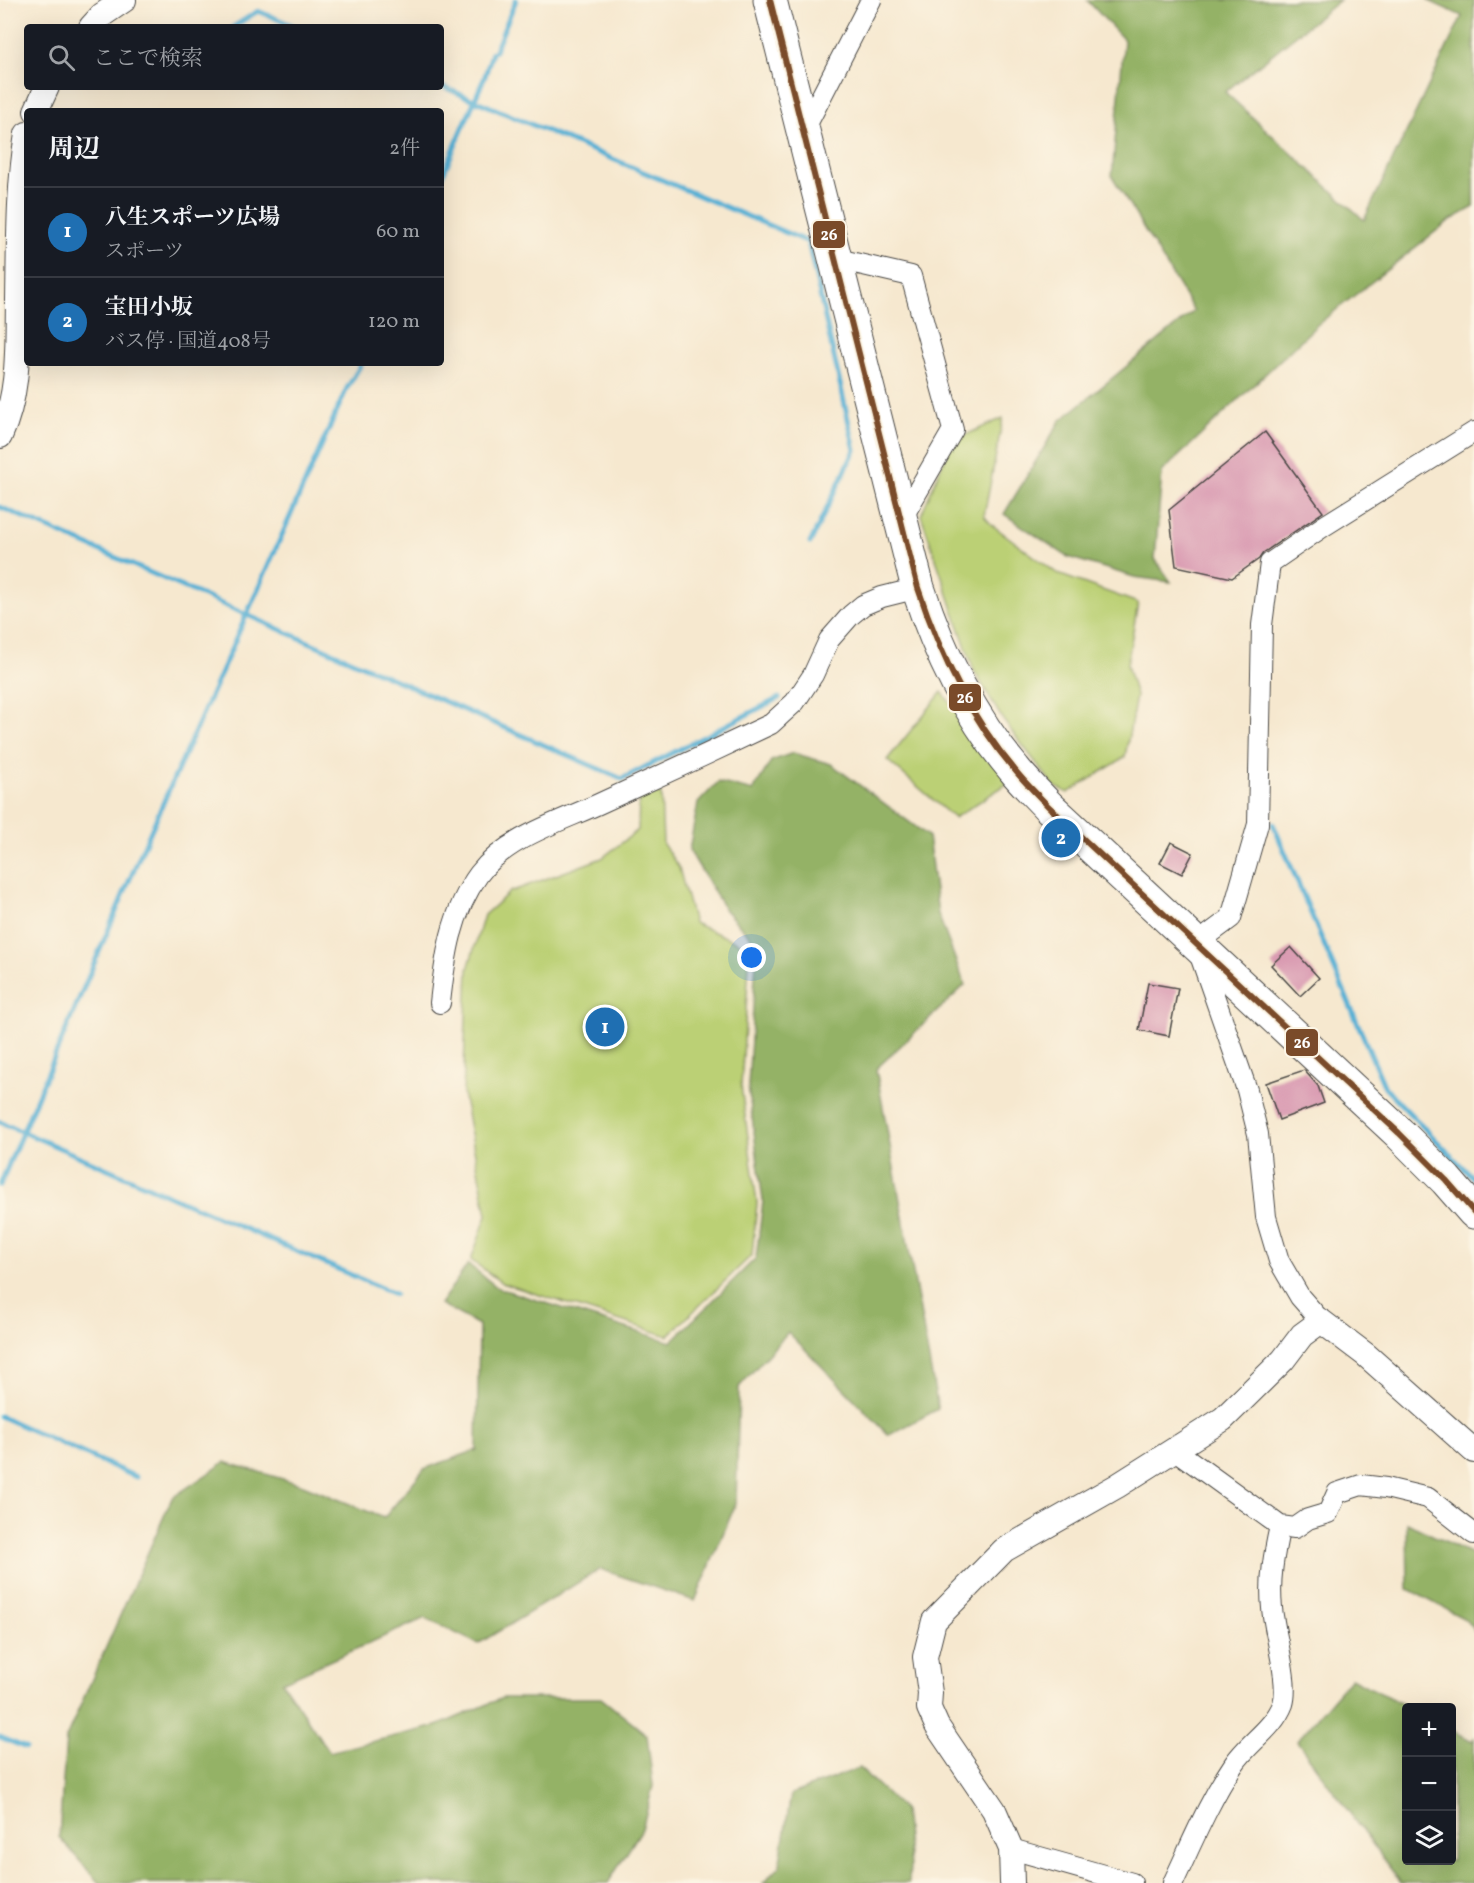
<!DOCTYPE html>
<html lang="ja">
<head>
<meta charset="utf-8">
<style>
	body { margin:0; font-family:Vollkorn,"Noto Serif JP",serif; background:#20242c; color:#f1f3f6 }
	.controls { position:absolute; right:18px; bottom:18px; display:grid; overflow:hidden; border-radius:6px; box-shadow:0 6px 24px #0002 }
	.controls button { width:54px; height:54px; display:grid; place-items:center; padding:0; border:0; border-bottom:2px solid #363941; background:#171b24; color:#f1f3f6; font:30px sans-serif }
	.you { position:absolute; left:752px; top:958px; width:21px; height:21px; margin:-15px; border:4px solid #fff; border-radius:50%; background:#1a73e8; box-shadow:0 0 0 9px #1a73e833 }
	.badge { display:grid; place-items:center; width:39px; height:39px; border-radius:50%; background:#1f6fb2; color:#fff; font-size:20px; font-weight:700 }
	.pin { position:absolute; translate:-50% -50%; border:3px solid #fff; box-shadow:0 2px 6px #0006 }
	.list { margin:0; padding:0; list-style:none }
	h2 { display:flex; justify-content:space-between; align-items:center; height:78px; margin:0; padding:0 24px; font-size:26px }
	h2 small { font-size:20px; font-weight:400; color:#9ea1a6 }
	.list li { display:grid; grid-template-columns:39px 1fr auto; gap:18px; align-items:center; box-sizing:border-box; height:90px; padding:0 24px; border-top:2px solid #363941 }
	.list b { display:block; font-size:22px; white-space:nowrap }
	.list p { margin:0; font-size:20px; white-space:nowrap; color:#9ea1a6 }
	.list em { font-size:20px; font-style:normal; color:#9ea1a6 }
	.icon { flex:none; width:33px; height:33px; fill:none; stroke:currentColor; stroke-width:2; stroke-linecap:round; stroke-linejoin:round }
	.map { position:relative; flex:none; width:1474px; height:1883px; overflow:hidden }
	.search { position:absolute; background:#171b24; box-shadow:0 6px 24px #0002; left:24px; top:24px; width:420px; height:66px; display:flex; align-items:center; gap:15px; box-sizing:border-box; padding:0 21px; border-radius:6px; color:#9ea1a6; font-size:22px }
	.panel { position:absolute; background:#171b24; box-shadow:0 6px 24px #0002; left:24px; top:108px; width:420px; height:258px; border-radius:6px }
	.map>svg:first-child { display:block }
	.green { fill:#bbd074; stroke:#737e50; stroke-width:1.5 }
	.forest { fill:#94b266; stroke:#606e48; stroke-width:1.5 }
	.lines { fill:none; stroke-linecap:round; stroke-linejoin:round }
	.stream { stroke:#56b0d4; stroke-width:5 }
	.building { fill:#d99ab1 }
	.minor-casing { stroke:#494744; stroke-width:22 }
	.tertiary-casing { stroke:#494744; stroke-width:26 }
	.trunk-casing { stroke:#494744; stroke-width:35 }
	.minor { stroke:#fff; stroke-width:20 }
	.tertiary { stroke:#fff; stroke-width:24 }
	.trunk { stroke:#fff; stroke-width:33 }
	.bus-1-casing { stroke:#fcf5e5; stroke-width:10 }
	.bus-1 { stroke:#7a4b2a; stroke-width:6 }
	.line-badge { stroke:#fcf5e5; stroke-width:2 }
	.badge-label { font-size:16px; text-anchor:middle; font-weight:bold; fill:#fff }
</style>
</head>
<body>
<div class="map">
<svg width="1474" height="1883" viewBox="0 0 1474 1883">
	<rect width="100%" height="100%" fill="#fcf5e5"/>
	<filter id="ink" filterUnits="userSpaceOnUse"><feTurbulence type="fractalNoise" baseFrequency=".0167" numOctaves="2"/><feDisplacementMap in="SourceGraphic" scale="12" xChannelSelector="R" yChannelSelector="G"/><feConvolveMatrix kernelMatrix="1 2 1 2 8 2 1 2 1" color-interpolation-filters="sRGB"/></filter>
	<filter id="wash" filterUnits="userSpaceOnUse"><feTurbulence type="fractalNoise" baseFrequency=".008" numOctaves="4" result="noise"/><feDisplacementMap in="SourceGraphic" scale="24" xChannelSelector="R" yChannelSelector="G"/><feGaussianBlur stdDeviation="1.35" result="paint"/><feColorMatrix in="noise" values="0 0 0 0 0 0 0 0 0 0 0 0 0 0 0 0 0 1.4 0 .05"/><feComposite in="paint" operator="in"/></filter>
	<g filter="url(#wash)">
		<rect width="100%" height="100%" fill="#f6e8cf"/>
		<path class="green" d="M 1003,418 L 984,516 L 992,525 L 1058,574 L 1138,603 L 1127,665 L 1136,696 L 1125,757 L 1068,793 L 1054,786 L 1003,720 L 974,671 L 921,515 L 952,441 Z
			M 942,692 L 1010,782 L 954,818 L 887,760 Z
			M 661,793 L 663,844 L 679,868 L 694,923 L 750,948 L 741,1086 L 757,1203 L 752,1255 L 668,1336 L 502,1283 L 471,1260 L 487,1215 L 463,1093 L 468,969 L 484,915 L 510,892 L 602,858 L 638,830 L 639,798 Z"/>
		<path class="forest" d="M 1087,0 L 1340,0 L 1225,92 L 1364,220 L 1462,16 L 1427,0 L 1474,0 L 1474,207 L 1449,221 L 1317,325 L 1162,472 L 1155,559 L 1171,582 L 1134,577 L 1068,557 L 1004,514 L 1060,421 L 1194,311 L 1112,176 L 1124,40 Z
			M 793,753 L 831,764 L 928,836 L 938,914 L 965,985 L 876,1069 L 938,1409 L 889,1435 L 788,1332 L 739,1387 L 736,1503 L 695,1601 L 600,1569 L 478,1644 L 425,1618 L 282,1682 L 329,1752 L 437,1726 L 502,1698 L 601,1698 L 647,1735 L 653,1786 L 642,1829 L 608,1883 L 99,1883 L 59,1837 L 66,1738 L 172,1498 L 225,1462 L 303,1485 L 384,1518 L 424,1469 L 477,1450 L 479,1325 L 440,1304 L 468,1264 L 498,1288 L 671,1342 L 756,1258 L 763,1201 L 748,1086 L 757,944 L 725,910 L 689,850 L 698,803 L 718,782 L 753,791 L 771,761 Z
			M 1407,1523 L 1474,1555 L 1474,1631 L 1465,1619 L 1408,1589 Z
			M 1351,1678 L 1408,1707 L 1406,1860 L 1452,1860 L 1452,1730 L 1472,1741 L 1474,1738 L 1474,1883 L 1401,1883 L 1297,1741 Z
			M 859,1768 L 904,1810 L 910,1866 L 909,1883 L 763,1883 L 779,1867 L 791,1794 Z"/>
		<g class="lines">
			<path class="stream" d="M 233,27 L 258,11 L 297,27
				M 441,86 L 808,242 L 855,450 L 810,543
				M 441,179 L 485,76 L 492,53 L 495,51 L 516,0
				M 0,507 L 622,779 L 779,698
				M 1273,824 L 1385,1088 L 1474,1179
				M 0,1122 L 395,1294
				M 0,1185 L 141,853 L 347,388 L 362,363
				M 0,1416 L 136,1477
				M 0,1737 L 26,1748"/>
		</g>
		<g id="blocks">
			<path class="building" d="M 1265,432 L 1323,512 L 1263,553 L 1259,559 L 1232,578 L 1176,566 L 1169,510 Z
				M 1171,842 L 1193,853 L 1182,874 L 1160,863 Z
				M 1291,947 L 1319,978 L 1300,996 L 1271,965 Z
				M 1148,983 L 1178,988 L 1169,1036 L 1139,1030 Z
				M 1304,1070 L 1318,1086 L 1324,1103 L 1279,1120 L 1266,1083 Z"/>
		</g>
	</g>
	<g filter="url(#ink)">
		<use href="#blocks" fill-opacity="0" stroke="#494744" stroke-width="1.5"/>
		<g class="lines">
			<defs>
				<path id="minor" d="M 803,132 L 871,0
					M 833,258 L 911,276 L 953,430 L 901,520
					M 440,1003 C 445,957 451,912 479,874 C 508,836 563,821 605,801 C 660,776 716,750 771,724 L 795,702 L 813,675 L 829,640 L 851,615 L 863,605 L 882,597 L 918,588
					M 1321,1321 L 1300,1297 L 1279,1261 L 1266,1217 L 1258,1134 L 1247,1090 L 1196,944 L 1231,918 L 1258,824 L 1262,625 L 1270,563 L 1324,526 L 1474,432
					M 1175,1450 L 1280,1526 L 1295,1528 L 1308,1519 L 1328,1513 L 1337,1493 L 1361,1485 L 1386,1488 L 1428,1498 L 1474,1534
					M 1011,1849 L 1132,1883
					M 1173,1883 C 1192,1843 1209,1801 1234,1764 C 1248,1743 1274,1728 1283,1704 C 1290,1683 1274,1632 1272,1608 C 1269,1580 1274,1553 1280,1526"/>
				<path id="tertiary" d="M 91,27 L 102,15 L 124,0
					M 36,111 L 47,87
					M 0,436 C 20,392 17,348 18,300 C 19,245 18,189 27,134
					M 1012,1883 L 1011,1849 L 994,1810 L 937,1726 L 929,1708 L 930,1693 L 925,1657 L 934,1621 L 1004,1550 L 1117,1486 L 1223,1419 L 1283,1360 L 1302,1335 L 1321,1321 L 1366,1355 L 1474,1451"/>
				<path id="trunk" d="M 770,0 L 918,588 C 939,652 970,717 1014,769 C 1024,782 1037,794 1048,806 L 1399,1133 L 1446,1180 L 1474,1212"/>
			</defs>
			<use href="#minor" class="minor-casing"/>
			<use href="#tertiary" class="tertiary-casing"/>
			<use href="#trunk" class="trunk-casing"/>
			<use href="#minor" class="minor"/>
			<use href="#tertiary" class="tertiary"/>
			<use href="#trunk" class="trunk"/>
			<defs>
				<path id="bus-1" d="M 770,0 L 918,588 C 939,652 970,717 1014,769 C 1024,782 1037,794 1048,806 L 1399,1133 L 1446,1180 L 1474,1212"/>
			</defs>
			<use href="#bus-1" class="bus-1-casing"/>
			<use href="#bus-1" class="bus-1"/>
		</g>
	</g>
	<g class="line-badge">
		<rect x="812" y="220" width="34" height="29" rx="6" fill="#7a4b2a"/>
		<rect x="948" y="683" width="34" height="29" rx="6" fill="#7a4b2a"/>
		<rect x="1285" y="1028" width="34" height="29" rx="6" fill="#7a4b2a"/>
	</g>
	<g class="badge-label">
		<text x="829" y="240">26</text>
		<text x="965" y="703">26</text>
		<text x="1302" y="1048">26</text>
	</g>
</svg>
<div class="controls">
<button>+</button>
<button>−</button>
<button><svg class="icon" aria-label="layers" viewBox="0 0 24 24"><path d="M12 4l9 5-9 5-9-5zM3 14l9 5 9-5"/></svg></button>
</div>
<div class="you"></div>
<div class="pin badge" style="left:605px;top:1027px">1</div>
<div class="pin badge" style="left:1061px;top:838px">2</div>
<div class="search"><svg class="icon" aria-label="search" viewBox="0 0 24 24"><circle cx="10" cy="10" r="6"/><path d="M15 15l6 6"/></svg>ここで検索</div>
<section class="panel">
<h2>周辺<small>2件</small></h2>
<ul class="list">
<li><span class="badge">1</span><div><b>八生スポーツ広場</b><p>スポーツ</p></div><em>60 m</em></li>
<li><span class="badge">2</span><div><b>宝田小坂</b><p>バス停 · 国道408号</p></div><em>120 m</em></li>
</ul>
</section>
</div>
</body>
</html>
